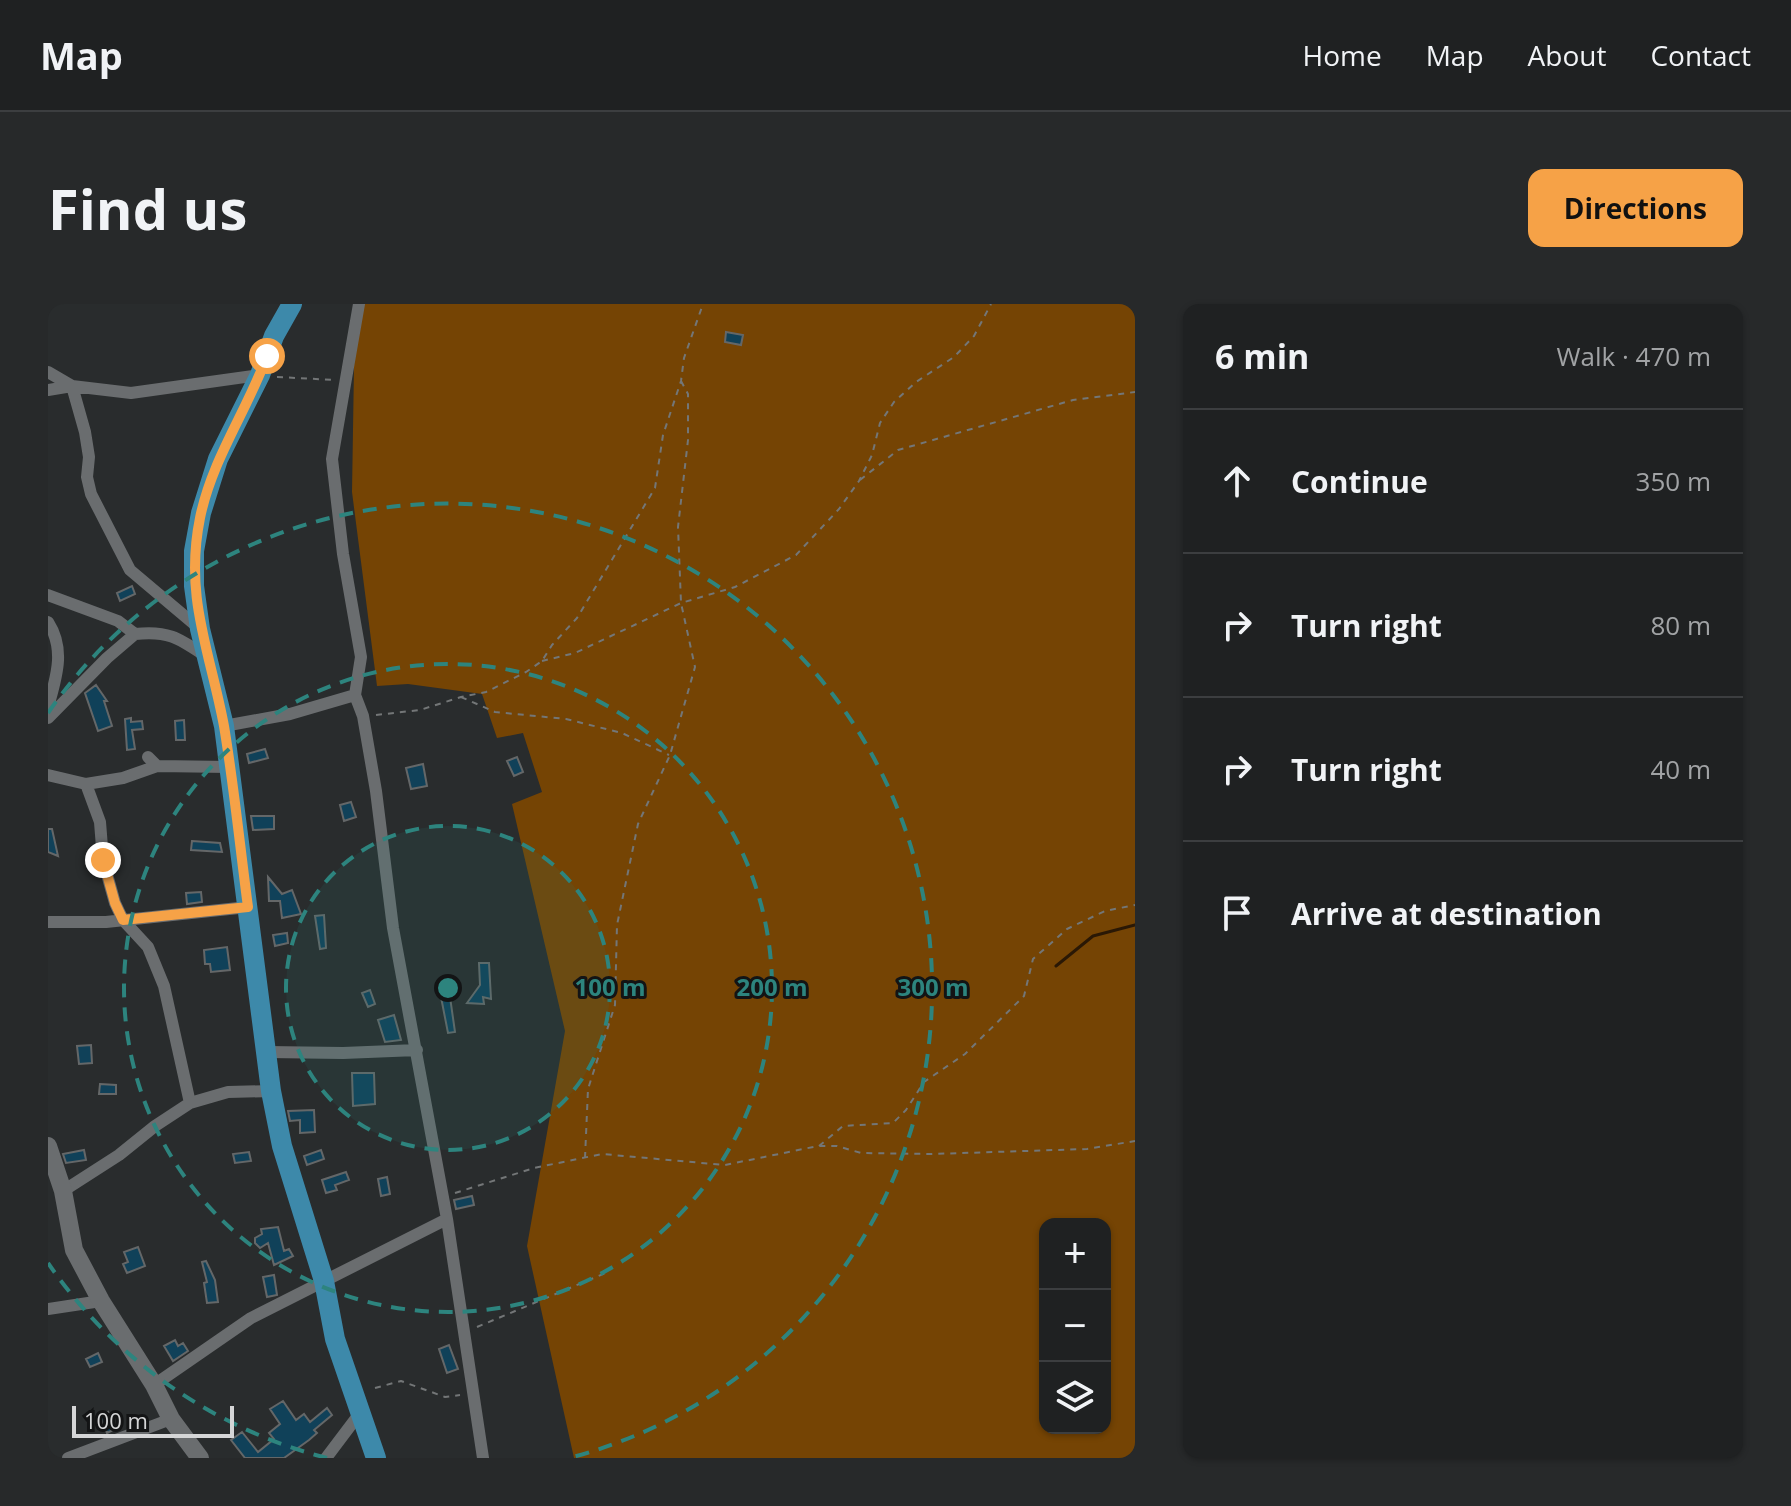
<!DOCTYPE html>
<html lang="en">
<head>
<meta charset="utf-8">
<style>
	body { margin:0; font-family:"Open Sans",sans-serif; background:#27292a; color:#f1f3f6 }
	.controls { position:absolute; right:24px; bottom:24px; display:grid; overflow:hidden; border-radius:16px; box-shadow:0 2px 6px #0004 }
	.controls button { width:72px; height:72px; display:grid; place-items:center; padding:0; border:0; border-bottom:2px solid #3c3e40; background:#1f2122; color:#f1f3f6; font:40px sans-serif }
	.scale { position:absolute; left:24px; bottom:20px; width:162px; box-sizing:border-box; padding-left:8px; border:4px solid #d5d6d7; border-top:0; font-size:22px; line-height:28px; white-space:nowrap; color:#d5d6d7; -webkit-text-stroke:6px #131415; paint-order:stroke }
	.stop { position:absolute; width:24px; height:24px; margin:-18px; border:6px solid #f6a247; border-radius:50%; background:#fff }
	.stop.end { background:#f6a247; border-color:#fff; box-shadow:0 2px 8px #0008 }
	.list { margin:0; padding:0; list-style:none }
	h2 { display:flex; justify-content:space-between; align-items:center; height:104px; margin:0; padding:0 32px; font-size:34px }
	h2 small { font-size:26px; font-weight:400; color:#a1a3a5 }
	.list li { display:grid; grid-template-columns:52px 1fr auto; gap:24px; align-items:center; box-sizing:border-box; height:144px; padding:0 32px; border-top:2px solid #3c3e40 }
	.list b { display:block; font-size:30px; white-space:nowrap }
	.list em { font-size:26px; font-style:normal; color:#a1a3a5 }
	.icon { flex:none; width:44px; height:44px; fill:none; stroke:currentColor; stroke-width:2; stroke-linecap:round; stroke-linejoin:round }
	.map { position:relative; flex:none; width:1087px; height:1154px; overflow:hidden; border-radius:16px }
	header { display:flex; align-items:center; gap:48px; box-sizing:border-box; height:112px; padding:0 40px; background:#1f2122; border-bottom:2px solid #3c3e40 }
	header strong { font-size:38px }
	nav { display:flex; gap:44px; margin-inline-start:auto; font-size:28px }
	.intro { display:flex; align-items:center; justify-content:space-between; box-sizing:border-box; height:192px; padding:0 48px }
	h1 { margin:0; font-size:56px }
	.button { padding:20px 36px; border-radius:16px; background:#f6a247; color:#111; font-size:28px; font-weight:700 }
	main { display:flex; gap:48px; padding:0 48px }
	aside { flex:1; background:#1f2122; border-radius:16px; box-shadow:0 2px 6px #0004 }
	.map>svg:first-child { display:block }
	.green { fill:#754404; fill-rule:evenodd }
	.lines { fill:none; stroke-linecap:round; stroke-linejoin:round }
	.stream { stroke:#2a1805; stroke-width:3 }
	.building { fill:#104159; stroke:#646768; stroke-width:2 }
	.path { stroke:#737677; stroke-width:2; stroke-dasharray:6 6; stroke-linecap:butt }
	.street { stroke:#6a6d6f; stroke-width:12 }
	.secondary { stroke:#6a6d6f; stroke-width:18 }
	.primary { stroke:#3d89aa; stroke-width:20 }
	.route { stroke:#f6a247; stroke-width:10 }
	.ring { fill:none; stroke:#2d847e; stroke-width:4; stroke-dasharray:14 10 }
	.centre { fill:#2d847e; stroke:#131415; stroke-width:4 }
	.ring-label { font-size:24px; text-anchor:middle; font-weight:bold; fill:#2d847e; stroke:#131415; stroke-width:6; stroke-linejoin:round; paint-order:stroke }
</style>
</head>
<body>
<header>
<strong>Map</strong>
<nav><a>Home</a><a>Map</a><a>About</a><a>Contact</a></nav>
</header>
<div class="intro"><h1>Find us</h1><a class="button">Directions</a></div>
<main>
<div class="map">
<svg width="1087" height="1154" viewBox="0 0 1087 1154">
	<rect width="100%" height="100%" fill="#292c2d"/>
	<path class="green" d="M 307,0 L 1087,0 L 1087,1154 L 526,1154 L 479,942 L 517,727 L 464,500 L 494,488 L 475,429 L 449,434 L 434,390 L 360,380 L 329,382 L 304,188 ZM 997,920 L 1057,920 L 1057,1124 L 997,1124 Z"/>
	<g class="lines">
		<path class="stream" d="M 1008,662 L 1045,632 L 1087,621"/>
	</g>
	<path class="building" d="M 678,28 L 695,31 L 693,41 L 677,38 Z
		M 84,282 L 87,290 L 72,297 L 69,289 Z
		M 48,381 L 59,397 L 56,397 L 64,422 L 50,427 L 37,389 Z
		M 83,414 L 83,418 L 94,417 L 95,425 L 84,426 L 87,445 L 79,446 L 77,415 Z
		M 136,416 L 137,436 L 128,436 L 127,417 Z
		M 217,445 L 220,454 L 201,459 L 199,450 Z
		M 469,453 L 475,468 L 466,472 L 459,457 Z
		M 375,460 L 379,482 L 363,485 L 358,464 Z
		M 303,498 L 308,513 L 296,517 L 292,501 Z
		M 203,512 L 226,512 L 226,525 L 205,526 Z
		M 0,525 L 4,525 L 10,552 L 0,548 Z
		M 144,537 L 172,539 L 174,548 L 143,546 Z
		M 220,573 L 234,590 L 244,586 L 253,610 L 234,614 L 232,597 L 221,597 Z
		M 153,588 L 154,598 L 139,600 L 138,589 Z
		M 276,611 L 278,644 L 272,645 L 267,612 Z
		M 239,629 L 240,639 L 227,642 L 225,631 Z
		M 179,643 L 182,666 L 163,668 L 162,660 L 157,660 L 156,646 Z
		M 431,659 L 441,659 L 443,695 L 435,693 L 436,700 L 419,699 L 432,681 Z
		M 322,686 L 327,700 L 320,703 L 314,689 Z
		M 393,693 L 402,693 L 407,728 L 400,729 Z
		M 346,711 L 353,736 L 337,738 L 330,716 Z
		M 43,741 L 44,759 L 31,760 L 29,742 Z
		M 304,769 L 326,769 L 327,800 L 305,802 Z
		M 52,780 L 68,781 L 68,790 L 51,790 Z
		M 266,806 L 267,828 L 252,829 L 252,816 L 242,817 L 240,807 Z
		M 36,846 L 38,856 L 18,859 L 15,850 Z
		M 273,846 L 276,855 L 259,861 L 256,852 Z
		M 201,848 L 203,857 L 187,859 L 185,850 Z
		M 298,868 L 301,876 L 287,881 L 289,886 L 278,889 L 274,876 Z
		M 339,873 L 342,890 L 333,892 L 330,875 Z
		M 424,892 L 426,901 L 408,905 L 406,896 Z
		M 230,923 L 236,947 L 241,945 L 245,952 L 226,961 L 220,939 L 212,944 L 207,939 L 207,934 L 214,930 L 213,925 Z
		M 90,943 L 97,962 L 79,969 L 75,960 L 80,958 L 76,948 Z
		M 158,957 L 167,976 L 170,998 L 159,999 L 156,979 L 159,978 L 154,958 Z
		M 226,971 L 229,991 L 219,993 L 215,973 Z
		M 127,1036 L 130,1042 L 135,1039 L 140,1047 L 125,1057 L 116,1042 Z
		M 401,1041 L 410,1065 L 399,1069 L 391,1045 Z
		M 50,1049 L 54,1058 L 42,1063 L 38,1055 Z
		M 235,1097 L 248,1116 L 256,1110 L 262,1118 L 279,1104 L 284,1111 L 266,1126 L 269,1129 L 261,1136 L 236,1154 L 197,1154 L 183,1136 L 194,1128 L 210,1148 L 226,1135 L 221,1129 L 232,1120 L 222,1105 Z
		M 60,1108 L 67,1125 L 59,1129 L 52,1112 Z"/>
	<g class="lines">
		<path class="path" d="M 229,73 L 287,76
			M 812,176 L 850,146 L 1025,96 L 1087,88
			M 494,357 L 527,349 L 633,299 L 687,283 L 748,251 L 791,205 L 811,177 L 824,151 L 832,119 L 846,98 L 868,78 L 906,53 L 926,32 L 943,0
			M 413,393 L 447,408 L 518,415 L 574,429 L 621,451
			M 328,411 L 372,406 L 413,393 L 438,388 L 478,368 L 494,357 L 504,341 L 529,314 L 607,184 L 615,131 L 633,77 L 636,54 L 655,0
			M 771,842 L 795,822 L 845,819 L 858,806 L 876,778 L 917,750 L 976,692 L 985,655 L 1019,625 L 1057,607 L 1087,601
			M 537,854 L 540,785 L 567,701 L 569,621 L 590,520 L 622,451 L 647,363 L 633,299 L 630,223 L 640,136 L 640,90 L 633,77
			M 407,889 L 486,864 L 554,850 L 677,861 L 770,842 L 789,842 L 813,849 L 884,850 L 1039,845 L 1087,837
			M 429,1023 L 560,968
			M 327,1084 L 353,1077 L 397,1093 L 412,1091"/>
		<path class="street" d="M 311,0 L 284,155 L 295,250 L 313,353 L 307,391 L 315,412 L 328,487 L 345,624 L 399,915 L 435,1154
			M 0,68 L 24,82 L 37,128 L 41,153 L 39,173 L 43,190 L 82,266 L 152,325
			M 0,86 L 24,82 L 83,89 L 212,71
			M 0,291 L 70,317 L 87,330 C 121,326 132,335 159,353
			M 0,318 C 18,346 8,374 0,403
			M 0,414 L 59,354 L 87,330
			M 176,422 L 242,410 L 307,391
			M 100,453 L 109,462 L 181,463
			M 0,471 L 38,480 L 52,518 L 55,556 L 67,599 L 75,616 L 100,643 L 116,682 L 142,799
			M 38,480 L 75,474 L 109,462
			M 0,618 L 58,618 L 200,603
			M 219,748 L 295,749 L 369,746
			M 15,887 L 71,851 L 107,822 L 142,799 L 180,788 L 223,787
			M 0,1005 L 53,997
			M 106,1081 L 203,1014 L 399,915
			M 20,1154 L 123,1115
			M 278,1154 L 312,1109"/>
		<path class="secondary" d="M 0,842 L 15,887 L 26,946 L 53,997 L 106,1081 L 123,1115 L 152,1154"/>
		<path class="primary" d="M 244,0 L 226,32 L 212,71 L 170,155 L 153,209 L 146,247 L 146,282 L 152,325 L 176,422 L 223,787 L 234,842 L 276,977 L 287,1035 L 328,1154"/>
	</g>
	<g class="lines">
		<path class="route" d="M 55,556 L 67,599 L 75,616 L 200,603 C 192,543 186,482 176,422 C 162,347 136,293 152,214 C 164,155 199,107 219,52"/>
	</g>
	<circle cx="400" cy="684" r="162" fill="#2d847e" fill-opacity=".12"/>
	<g class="ring">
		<circle cx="400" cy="684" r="162"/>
		<circle cx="400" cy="684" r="324"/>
		<path d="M279 1154A485 485 0 0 1 0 959M0 409A485 485 0 1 1 521 1154"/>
	</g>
	<circle cx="400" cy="684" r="12" class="centre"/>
	<g class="ring-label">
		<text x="562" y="692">100 m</text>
		<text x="724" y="692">200 m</text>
		<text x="885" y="692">300 m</text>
	</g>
</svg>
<div class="controls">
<button>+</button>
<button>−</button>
<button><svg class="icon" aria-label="layers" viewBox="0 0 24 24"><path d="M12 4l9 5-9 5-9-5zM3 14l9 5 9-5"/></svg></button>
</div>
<div class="scale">100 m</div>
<div class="stop" style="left:219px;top:52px"></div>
<div class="stop end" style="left:55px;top:556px"></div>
</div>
<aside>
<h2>6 min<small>Walk · 470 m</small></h2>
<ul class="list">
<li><svg class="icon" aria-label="ahead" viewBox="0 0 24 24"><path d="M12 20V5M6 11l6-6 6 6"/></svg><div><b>Continue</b></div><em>350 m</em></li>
<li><svg class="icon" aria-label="right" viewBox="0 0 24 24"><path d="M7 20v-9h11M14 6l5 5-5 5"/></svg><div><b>Turn right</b></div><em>80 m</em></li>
<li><svg class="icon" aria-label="right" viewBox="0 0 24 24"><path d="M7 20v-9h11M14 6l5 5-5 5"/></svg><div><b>Turn right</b></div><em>40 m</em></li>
<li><svg class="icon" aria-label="arrive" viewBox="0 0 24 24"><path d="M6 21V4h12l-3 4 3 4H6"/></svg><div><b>Arrive at destination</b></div></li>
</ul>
</aside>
</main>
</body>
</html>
